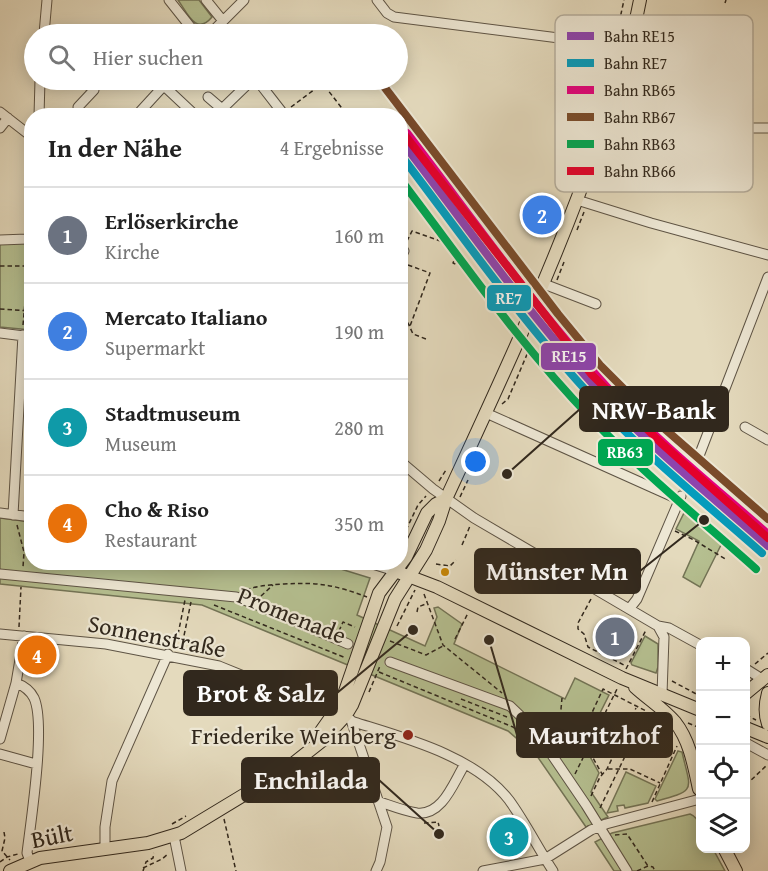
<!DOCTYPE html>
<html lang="de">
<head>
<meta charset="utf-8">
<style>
	body { margin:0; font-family:"Gentium Book Plus",serif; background:#f2f2f2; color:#222 }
	.controls { position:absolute; right:18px; bottom:18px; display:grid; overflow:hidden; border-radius:12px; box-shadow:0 3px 15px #0003 }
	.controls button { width:54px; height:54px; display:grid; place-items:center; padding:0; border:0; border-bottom:2px solid #e0e0e0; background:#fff; color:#222; font:30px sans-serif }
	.you { position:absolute; left:476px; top:462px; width:21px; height:21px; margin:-15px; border:4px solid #fff; border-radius:50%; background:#1a73e8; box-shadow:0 0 0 9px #1a73e833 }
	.badge { display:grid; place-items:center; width:39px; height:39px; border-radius:50%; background:#d93025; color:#fff; font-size:20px; font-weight:700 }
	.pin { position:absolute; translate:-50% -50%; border:3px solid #fff; box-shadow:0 2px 6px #0006 }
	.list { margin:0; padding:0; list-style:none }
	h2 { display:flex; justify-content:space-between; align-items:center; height:78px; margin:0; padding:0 24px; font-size:26px }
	h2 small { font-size:20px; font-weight:400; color:#767676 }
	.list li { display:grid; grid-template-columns:39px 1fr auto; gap:18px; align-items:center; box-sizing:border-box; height:96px; padding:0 24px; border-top:2px solid #e0e0e0 }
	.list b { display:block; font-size:22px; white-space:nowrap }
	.list p { margin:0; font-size:20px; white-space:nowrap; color:#767676 }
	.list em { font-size:20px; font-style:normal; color:#767676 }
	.icon { flex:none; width:33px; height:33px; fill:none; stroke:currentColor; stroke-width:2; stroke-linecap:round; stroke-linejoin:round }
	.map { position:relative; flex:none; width:768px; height:871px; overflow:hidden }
	.search { position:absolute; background:#fff; box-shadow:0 3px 15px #0003; left:24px; top:24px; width:384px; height:66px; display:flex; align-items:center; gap:15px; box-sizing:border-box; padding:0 21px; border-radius:33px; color:#767676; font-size:22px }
	.panel { position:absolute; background:#fff; box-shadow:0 3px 15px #0003; left:24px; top:108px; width:384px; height:462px; border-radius:24px }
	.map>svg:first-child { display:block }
	.green { fill:#b5bf90; stroke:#737456; stroke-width:1.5 }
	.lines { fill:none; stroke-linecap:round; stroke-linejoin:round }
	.minor-tunnel { stroke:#c0b69d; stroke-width:9; stroke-dasharray:9 4.5; stroke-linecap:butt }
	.minor-casing { stroke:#5e5445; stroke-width:11 }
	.major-casing { stroke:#31281d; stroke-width:14 }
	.path { stroke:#31281d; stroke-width:1.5; stroke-dasharray:4.5 3; stroke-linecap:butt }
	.minor { stroke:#ede7d4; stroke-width:9 }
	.major { stroke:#e4dabd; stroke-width:12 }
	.rail-1-casing { stroke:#ede7d4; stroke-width:12 }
	.rail-2-casing { stroke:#ede7d4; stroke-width:12 }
	.rail-3-casing { stroke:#ede7d4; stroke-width:12 }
	.rail-4-casing { stroke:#ede7d4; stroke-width:12 }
	.rail-5-casing { stroke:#ede7d4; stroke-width:12 }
	.rail-6-casing { stroke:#ede7d4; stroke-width:12 }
	.rail-1 { stroke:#8e44ad; stroke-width:8 }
	.rail-2 { stroke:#059cbc; stroke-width:8 }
	.rail-3 { stroke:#e5007d; stroke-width:8 }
	.rail-4 { stroke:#7a4b2a; stroke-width:8 }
	.rail-5 { stroke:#00a651; stroke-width:8 }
	.rail-6 { stroke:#e4002b; stroke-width:8 }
	.bus-dot { fill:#c68607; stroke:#ede7d4; stroke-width:2 }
	.poi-dot { fill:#8f2418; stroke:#ede7d4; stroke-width:2 }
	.labels { text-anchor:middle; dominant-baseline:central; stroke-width:4.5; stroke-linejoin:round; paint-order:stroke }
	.street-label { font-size:24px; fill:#31281d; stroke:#ede7d4 }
	.poi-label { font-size:24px; fill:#31281d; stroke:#ede7d4; text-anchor:end }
	.key { fill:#ede7d4; stroke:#b5ae9d; stroke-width:1.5 }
	.key-label { font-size:16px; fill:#31281d }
	.leader { fill:none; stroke:#31281d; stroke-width:2 }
	.callout-dot { fill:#31281d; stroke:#ede7d4; stroke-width:2 }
	.callout { fill:#31281d; stroke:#31281d; stroke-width:2 }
	.callout-label { font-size:26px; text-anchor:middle; font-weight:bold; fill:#fff }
	.line-badge { stroke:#ede7d4; stroke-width:2 }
	.badge-label { font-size:16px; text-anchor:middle; font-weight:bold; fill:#fff }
</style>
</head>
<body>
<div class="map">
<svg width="768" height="871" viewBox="0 0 768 871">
	<rect width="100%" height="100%" fill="#e4dabd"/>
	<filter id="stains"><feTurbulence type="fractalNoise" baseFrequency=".00333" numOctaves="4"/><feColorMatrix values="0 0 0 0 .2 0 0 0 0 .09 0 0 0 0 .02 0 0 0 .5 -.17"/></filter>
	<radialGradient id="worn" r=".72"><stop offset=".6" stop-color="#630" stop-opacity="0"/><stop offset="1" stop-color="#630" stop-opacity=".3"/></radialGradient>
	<path class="green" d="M 178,0 L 199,0 L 212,17 C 196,36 188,14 178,0 Z
		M 0,242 L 31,242 L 31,330 L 0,327 Z
		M 684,513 L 722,543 L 700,587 L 683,577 L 699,541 L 676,529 Z
		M 0,518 L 31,522 L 32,562 L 318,562 L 370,578 L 357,615 L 425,646 L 437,617 L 434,608 L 438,607 L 462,624 L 454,644 L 565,699 L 575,678 L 609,695 L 588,737 L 587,751 L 599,773 L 591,792 L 608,817 L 586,827 L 537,756 L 508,731 L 202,605 L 0,584 Z
		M 645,636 L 658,644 L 658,667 L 656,673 L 632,665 L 631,663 Z
		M 678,751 L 682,752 C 691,791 697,790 657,801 L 655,799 Z
		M 626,772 L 656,786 L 648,803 L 625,808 L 624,805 L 617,806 L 618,811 L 607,813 Z
		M 690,814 C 704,820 700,836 700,848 L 713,849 L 725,871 L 614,871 L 595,842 L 612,833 Z"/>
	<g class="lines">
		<path class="minor-tunnel" d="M 681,496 L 699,456
			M 348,644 L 390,662"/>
		<defs>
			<path id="minor" d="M 169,0 L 196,34
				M 206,0 L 223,21
				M 377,0 L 387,13 L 394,17 L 629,47
				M 44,34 L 47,0
				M 210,34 L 244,0
				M 257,80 L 285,116
				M 163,85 L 196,116
				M 615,91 L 729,125 L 747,128 L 768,128
				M 208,97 L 222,109 L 252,80
				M 78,107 L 94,90 L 81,80
				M 0,112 L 32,137
				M 39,116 L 40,80
				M 136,116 L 169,80
				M 0,128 L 8,118
				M 577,200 L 651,223 L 768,255
				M 0,240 L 27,239 L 32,234
				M 400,259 L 404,251
				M 544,284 L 596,304
				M 0,333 L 32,337
				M 486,413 L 680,500
				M 745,427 L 768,440
				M 699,456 L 768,277
				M 400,461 L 433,489 L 474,518 L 658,626 L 664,637 L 662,694
				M 0,513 L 32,517
				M 13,515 L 23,335
				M 366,562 L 395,571
				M 0,574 L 236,597 L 255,604 L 348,644
				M 630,608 L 637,599 L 681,496
				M 658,626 L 669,628 L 700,645
				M 0,634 L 106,644 L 219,666 L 335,713
				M 24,636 L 16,683 C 24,686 30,690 34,698 C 46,724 31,820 27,853 L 30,861
				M 390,662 L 510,706 L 535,730 L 586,805 L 627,871
				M 746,669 L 762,679
				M 351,720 L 387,827 L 380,862 L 376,871
				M 354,722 C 405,738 475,756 509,800 C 525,822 538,848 553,871
				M 0,739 L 16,683
				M 746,743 L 768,755
				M 0,754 L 36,764
				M 380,802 C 392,806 404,811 417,813 C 443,816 454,781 465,764
				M 174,836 L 181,871
				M 105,849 L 105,827 L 112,781 L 168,654
				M 483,871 L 545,859 L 591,830 L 606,824 L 700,799"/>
			<path id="major" d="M 395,571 L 437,587 L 622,678 L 700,710
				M 635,687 C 648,699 663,708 675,722 C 690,741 694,766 699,789
				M 746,693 L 768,675
				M 768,693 C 765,704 764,713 768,724
				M 746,728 L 768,737
				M 319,734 L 341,703 L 379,593 L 406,557 L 427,513 L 436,504 L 446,499
				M 724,848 L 736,871
				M 10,871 L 40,858 L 148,843 L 181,833 L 285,770 L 323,740 L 346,715 L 352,705 L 395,599 L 426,550 L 439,521 L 446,499 C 501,380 556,263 599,139 C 614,93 631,48 640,0"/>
		</defs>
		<use href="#minor" class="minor-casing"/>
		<use href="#major" class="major-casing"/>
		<path class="path" d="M 725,3 L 726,0
			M 616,37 L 624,0
			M 320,80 L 348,116
			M 291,107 L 323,83
			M 593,120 L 594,109 L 611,53
			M 614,127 L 644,137 L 652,110
			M 400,182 L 413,198
			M 744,191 L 752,187
			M 577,230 L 584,212
			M 407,241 L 412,231 L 443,242 L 455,258 L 453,263 L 467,269 L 471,281
			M 408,265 L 430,273 L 410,326
			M 0,266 L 32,266
			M 557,280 L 564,262
			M 0,309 L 32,311
			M 400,320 L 408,323 L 413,334 L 426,339
			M 23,325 L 30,246
			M 502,404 L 508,399 L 528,352 L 528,347
			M 439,481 L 446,470
			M 460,497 L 468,480
			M 17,525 L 24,552 L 23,567
			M 406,530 L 418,505 L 426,496
			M 675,531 L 694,540 L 727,560
			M 462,545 L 470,526
			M 436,564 L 450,566 L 456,560
			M 246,590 C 259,585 271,585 284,584 C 319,582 335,585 367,597
			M 424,594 L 443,645 L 502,693
			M 261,596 L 273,585
			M 591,599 L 578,623 L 578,629 L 584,634 L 588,647 L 626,666
			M 214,605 L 346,658
			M 417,612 L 418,607 L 428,603
			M 397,626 L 415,590
			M 19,627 L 21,587
			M 339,631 L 343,622 L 355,627
			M 455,639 L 468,613
			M 390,641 L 426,655 L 443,646
			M 175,649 L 185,600
			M 181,650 L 191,602
			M 755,664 L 768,653
			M 626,669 L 646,630
			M 379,672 L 513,727 L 530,740
			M 672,681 L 700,696
			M 369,692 L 380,666
			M 461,699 L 507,717
			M 746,715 L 756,720
			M 688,723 L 700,728
			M 640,725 L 665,736 L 668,731
			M 584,729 L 588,734 L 589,745 L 613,755
			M 583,732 L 603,689 L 646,711
			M 549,737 L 561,709 L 562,698
			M 661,740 L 664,736
			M 617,750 L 626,754
			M 562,754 L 588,749 L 602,774
			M 608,769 L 630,769 L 660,783
			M 575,774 L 618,687
			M 746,785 L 767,765
			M 591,796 L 600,777 L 607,769 L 636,708
			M 652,802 L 677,746
			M 600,808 L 646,713
			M 224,819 L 236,871
			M 424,823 L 438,822 L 439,826
			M 172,824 L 186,816
			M 4,832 L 5,838 L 2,851 L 10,860
			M 615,835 L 627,834 L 648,866
			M 0,862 L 7,857 L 18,854
			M 143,868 L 162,859 L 168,854
			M 143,871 L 146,862 L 153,858 L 154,853
			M 637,871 L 648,866 L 653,867 L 655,871"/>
		<use href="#minor" class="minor"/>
		<use href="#major" class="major"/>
		<defs>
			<path id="rail-1" d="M 400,139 C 469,229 534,323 613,406 C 661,456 716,500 768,546"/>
			<path id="rail-2" d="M 400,154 C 467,242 530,333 607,413 C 655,463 710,507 762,553"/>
			<path id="rail-3" d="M 407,133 C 476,223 541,317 619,400 C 666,448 718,490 768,534"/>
			<path id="rail-4" d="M 379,80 L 558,314 L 600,365 L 658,423 L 768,519"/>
			<path id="rail-5" d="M 400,179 C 462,260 520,345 591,418 C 642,472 700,519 756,569"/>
			<path id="rail-6" d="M 400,129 L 592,375 L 661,443 L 768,538"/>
		</defs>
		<use href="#rail-1" class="rail-1-casing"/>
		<use href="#rail-2" class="rail-2-casing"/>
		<use href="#rail-3" class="rail-3-casing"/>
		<use href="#rail-4" class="rail-4-casing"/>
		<use href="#rail-5" class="rail-5-casing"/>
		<use href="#rail-6" class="rail-6-casing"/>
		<use href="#rail-1" class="rail-1"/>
		<use href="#rail-2" class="rail-2"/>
		<use href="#rail-3" class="rail-3"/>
		<use href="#rail-4" class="rail-4"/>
		<use href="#rail-5" class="rail-5"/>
		<use href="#rail-6" class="rail-6"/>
	</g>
	<circle class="bus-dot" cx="445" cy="572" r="5"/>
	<circle class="poi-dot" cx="408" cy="735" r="6"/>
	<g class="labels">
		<g class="street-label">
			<text transform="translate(292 615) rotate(22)">Promenade</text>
			<text transform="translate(157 636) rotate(11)">Sonnenstraße</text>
			<text transform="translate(52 836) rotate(-11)">Bült</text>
		</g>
		<g class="poi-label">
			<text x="396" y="735">Friederike Weinberg</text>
		</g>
	</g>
	<rect x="555" y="15" width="198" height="177" rx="9" class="key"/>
	<rect x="567" y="32" width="27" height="8" fill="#8e44ad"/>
	<rect x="567" y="59" width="27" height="8" fill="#059cbc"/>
	<rect x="567" y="86" width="27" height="8" fill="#e5007d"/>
	<rect x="567" y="113" width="27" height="8" fill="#7a4b2a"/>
	<rect x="567" y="140" width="27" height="8" fill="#00a651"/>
	<rect x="567" y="167" width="27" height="8" fill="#e4002b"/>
	<g class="key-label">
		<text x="604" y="42">Bahn RE15</text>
		<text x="604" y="69">Bahn RE7</text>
		<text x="604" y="96">Bahn RB65</text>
		<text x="604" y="123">Bahn RB67</text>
		<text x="604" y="150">Bahn RB63</text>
		<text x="604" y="177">Bahn RB66</text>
	</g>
	<path class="leader" d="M507 474L580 409M704 520L640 571M413 630L337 693M489 640L517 735M439 834L379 780"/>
	<g class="callout-dot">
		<circle cx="507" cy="474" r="6"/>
		<circle cx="704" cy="520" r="6"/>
		<circle cx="413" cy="630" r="6"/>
		<circle cx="489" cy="640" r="6"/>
		<circle cx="439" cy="834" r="6"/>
	</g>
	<g class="callout">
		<rect x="580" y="387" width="148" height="44" rx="6"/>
		<rect x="475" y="549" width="165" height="44" rx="6"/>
		<rect x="184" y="671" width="153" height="44" rx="6"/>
		<rect x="517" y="713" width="155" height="44" rx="6"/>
		<rect x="242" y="758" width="137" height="44" rx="6"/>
	</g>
	<g class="callout-label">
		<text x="654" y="419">NRW-Bank</text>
		<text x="557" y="580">Münster Mn</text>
		<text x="261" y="702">Brot &amp; Salz</text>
		<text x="594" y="744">Mauritzhof</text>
		<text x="311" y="789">Enchilada</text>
	</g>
	<g class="line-badge">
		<rect x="486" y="284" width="46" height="28" rx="6" fill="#059cbc"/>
		<rect x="540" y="342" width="57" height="29" rx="6" fill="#8e44ad"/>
		<rect x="597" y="438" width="57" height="29" rx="6" fill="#00a651"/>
	</g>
	<g class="badge-label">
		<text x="509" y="304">RE7</text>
		<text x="569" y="362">RE15</text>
		<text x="625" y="458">RB63</text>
	</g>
	<rect width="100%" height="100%" filter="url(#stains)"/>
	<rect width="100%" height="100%" fill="url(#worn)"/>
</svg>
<div class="controls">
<button>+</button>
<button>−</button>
<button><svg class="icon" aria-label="locate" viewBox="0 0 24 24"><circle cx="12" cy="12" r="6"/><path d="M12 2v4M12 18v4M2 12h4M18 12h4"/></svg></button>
<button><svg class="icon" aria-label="layers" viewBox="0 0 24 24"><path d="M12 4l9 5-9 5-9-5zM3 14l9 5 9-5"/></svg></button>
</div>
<div class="you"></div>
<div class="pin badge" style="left:615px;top:637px;background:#6b7280">1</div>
<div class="pin badge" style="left:542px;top:215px;background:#3f7fe0">2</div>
<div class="pin badge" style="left:509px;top:837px;background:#0f9aa8">3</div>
<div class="pin badge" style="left:37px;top:655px;background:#e8710a">4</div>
<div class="search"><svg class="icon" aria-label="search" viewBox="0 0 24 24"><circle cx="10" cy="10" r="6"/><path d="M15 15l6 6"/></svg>Hier suchen</div>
<section class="panel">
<h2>In der Nähe<small>4 Ergebnisse</small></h2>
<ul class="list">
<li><span class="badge" style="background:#6b7280">1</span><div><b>Erlöserkirche</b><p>Kirche</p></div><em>160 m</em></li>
<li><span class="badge" style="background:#3f7fe0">2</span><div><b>Mercato Italiano</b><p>Supermarkt</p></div><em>190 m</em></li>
<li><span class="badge" style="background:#0f9aa8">3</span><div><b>Stadtmuseum</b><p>Museum</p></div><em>280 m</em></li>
<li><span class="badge" style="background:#e8710a">4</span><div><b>Cho &amp; Riso</b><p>Restaurant</p></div><em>350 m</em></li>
</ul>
</section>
</div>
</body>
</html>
